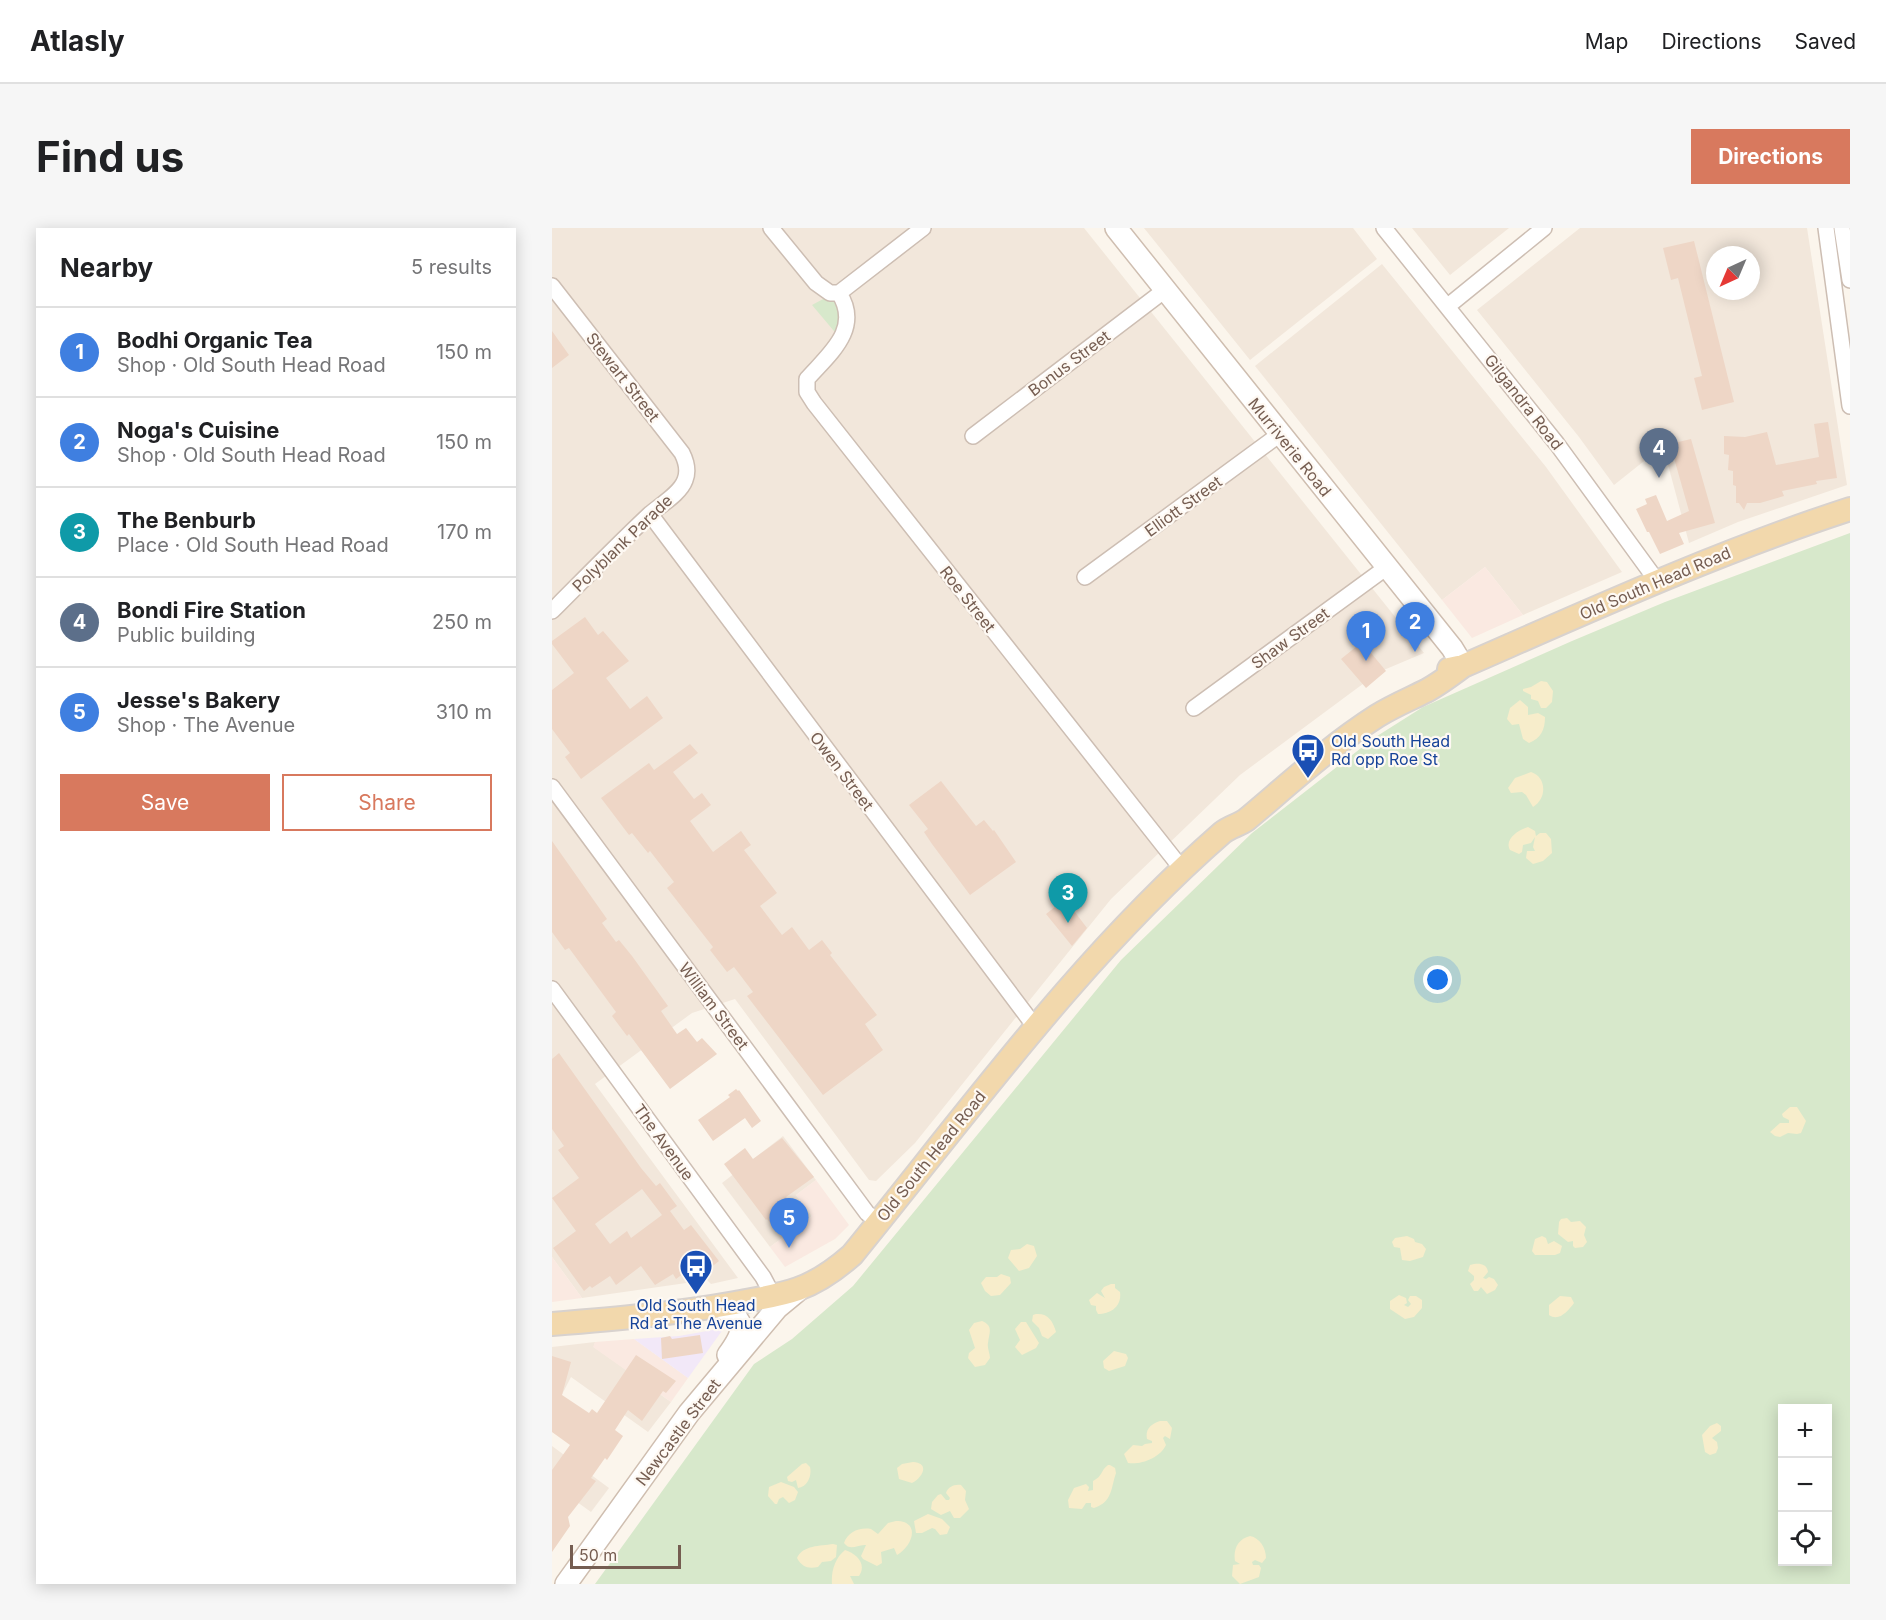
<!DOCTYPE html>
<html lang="en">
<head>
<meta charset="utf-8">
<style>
	body { margin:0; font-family:Inter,sans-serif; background:#f6f6f6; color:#202124 }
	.controls { position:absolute; right:18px; bottom:18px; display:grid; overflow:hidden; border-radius:0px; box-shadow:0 3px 15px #0003 }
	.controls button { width:54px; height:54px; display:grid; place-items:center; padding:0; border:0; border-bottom:2px solid #e0e0e0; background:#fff; color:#202124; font:30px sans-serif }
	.compass { position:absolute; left:1154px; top:18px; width:54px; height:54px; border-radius:50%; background:#fff; box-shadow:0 3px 15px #0003; rotate:224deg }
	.scale { position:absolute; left:18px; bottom:15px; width:111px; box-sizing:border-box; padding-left:6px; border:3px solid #755d51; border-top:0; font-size:16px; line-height:21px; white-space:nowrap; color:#755d51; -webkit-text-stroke:4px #fef9f3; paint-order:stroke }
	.you { position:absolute; left:886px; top:752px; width:21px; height:21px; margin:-15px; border:4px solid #fff; border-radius:50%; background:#1a73e8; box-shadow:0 0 0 9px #1a73e833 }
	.badge { display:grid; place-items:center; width:39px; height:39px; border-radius:50%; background:#d8795e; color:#fff; font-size:20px; font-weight:700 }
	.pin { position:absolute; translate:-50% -50px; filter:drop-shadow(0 2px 3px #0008) }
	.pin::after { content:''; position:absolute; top:32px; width:21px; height:18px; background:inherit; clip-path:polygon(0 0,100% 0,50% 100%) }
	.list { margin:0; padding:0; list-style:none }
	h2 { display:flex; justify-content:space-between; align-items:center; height:78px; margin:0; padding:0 24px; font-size:26px }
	h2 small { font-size:20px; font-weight:400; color:#757577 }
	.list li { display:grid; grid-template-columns:39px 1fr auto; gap:18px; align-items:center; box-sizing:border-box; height:90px; padding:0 24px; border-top:2px solid #e0e0e0 }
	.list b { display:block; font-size:22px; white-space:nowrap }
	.list p { margin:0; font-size:20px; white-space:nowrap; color:#757577 }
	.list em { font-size:20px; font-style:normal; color:#757577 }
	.actions { display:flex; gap:12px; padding:18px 24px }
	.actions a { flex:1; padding:14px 0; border:2px solid #d8795e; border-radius:0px; text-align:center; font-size:21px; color:#d8795e }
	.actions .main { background:#d8795e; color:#fff }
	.icon { flex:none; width:33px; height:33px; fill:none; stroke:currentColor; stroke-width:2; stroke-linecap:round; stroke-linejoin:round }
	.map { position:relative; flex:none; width:1298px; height:1356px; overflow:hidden; border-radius:0px }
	header { display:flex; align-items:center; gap:36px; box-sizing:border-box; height:84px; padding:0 30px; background:#fff; border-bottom:2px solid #e0e0e0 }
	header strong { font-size:28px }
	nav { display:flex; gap:33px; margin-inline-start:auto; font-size:21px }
	.intro { display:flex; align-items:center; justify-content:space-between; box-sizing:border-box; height:144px; padding:0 36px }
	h1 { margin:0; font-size:42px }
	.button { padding:15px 27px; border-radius:0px; background:#d8795e; color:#fff; font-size:21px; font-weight:700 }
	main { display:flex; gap:36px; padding:0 36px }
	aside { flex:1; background:#fff; border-radius:0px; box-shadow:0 3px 15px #0003 }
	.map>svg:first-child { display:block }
	.residential { fill:#f2e7db; fill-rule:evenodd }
	.commercial { fill:#fae9e1 }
	.education { fill:#f2e8f8 }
	.green { fill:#d7e8cb; fill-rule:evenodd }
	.sand { fill:#f7edcb }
	.building { fill:#eed6c6; fill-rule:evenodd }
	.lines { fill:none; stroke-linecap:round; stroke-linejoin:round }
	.street-casing { stroke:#cdbeb3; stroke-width:18 }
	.secondary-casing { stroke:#cfbeb0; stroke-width:24 }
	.primary-casing { stroke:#d8d2ce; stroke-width:26 }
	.street { stroke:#fff; stroke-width:15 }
	.secondary { stroke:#fff; stroke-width:21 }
	.primary { stroke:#f2d8ac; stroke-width:22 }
	.labels { text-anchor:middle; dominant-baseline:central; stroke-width:4.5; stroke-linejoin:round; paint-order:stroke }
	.street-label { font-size:16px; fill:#755d51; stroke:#fef9f3 }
	.transit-label { font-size:16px; fill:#164399; stroke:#fef9f3; text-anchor:start }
</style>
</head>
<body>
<header>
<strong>Atlasly</strong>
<nav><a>Map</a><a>Directions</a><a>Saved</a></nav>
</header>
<div class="intro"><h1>Find us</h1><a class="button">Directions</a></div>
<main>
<aside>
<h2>Nearby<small>5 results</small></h2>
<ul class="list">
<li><span class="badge" style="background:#3f7fe0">1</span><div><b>Bodhi Organic Tea</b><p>Shop · Old South Head Road</p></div><em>150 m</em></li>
<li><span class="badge" style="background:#3f7fe0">2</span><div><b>Noga's Cuisine</b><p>Shop · Old South Head Road</p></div><em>150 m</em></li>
<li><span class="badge" style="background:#0f9aa8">3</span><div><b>The Benburb</b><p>Place · Old South Head Road</p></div><em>170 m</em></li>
<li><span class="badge" style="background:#5c6f8a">4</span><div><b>Bondi Fire Station</b><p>Public building</p></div><em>250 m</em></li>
<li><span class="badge" style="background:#3f7fe0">5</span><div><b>Jesse's Bakery</b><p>Shop · The Avenue</p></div><em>310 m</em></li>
</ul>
<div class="actions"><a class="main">Save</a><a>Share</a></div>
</aside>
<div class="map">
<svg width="1298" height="1356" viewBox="0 0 1298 1356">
	<rect width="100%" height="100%" fill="#fbf5ec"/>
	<path class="residential" d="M 0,0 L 532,0 L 872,425 L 827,444 L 688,547 L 559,671 L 363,915 L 324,953 L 317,952 L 183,771 L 140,785 L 43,856 L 186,1050 L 159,1056 L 155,1052 L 30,1070 L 0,1029 Z
		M 592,0 L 801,0 L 825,31 L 698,132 Z
		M 860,0 L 957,0 L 898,47 Z
		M 1028,0 L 1255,0 L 1295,257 L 1186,294 L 1137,315 L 1111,218 L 1062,257 L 1027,209 L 925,82 ZM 1163,27 L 1199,27 L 1199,63 L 1163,63 Z
		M 830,36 L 994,239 L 1070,344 L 971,387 L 933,339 L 890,372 L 703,138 Z
		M 231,908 L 264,952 L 244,967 L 260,988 L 218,1019 L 170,955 Z
		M 43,1114 L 42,1119 L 119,1174 L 96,1204 L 19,1149 L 0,1186 L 0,1119 Z
		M 0,1218 L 57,1260 L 39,1284 L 0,1256 Z"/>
	<path class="commercial" d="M 933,339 L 971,387 L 920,410 L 890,372 Z
		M 264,952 L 297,997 L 283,1011 L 233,1039 L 218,1019 L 260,988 L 244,967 Z
		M 0,1029 L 30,1070 L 0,1074 Z
		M 82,1111 L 136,1150 L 119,1174 L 41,1119 L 43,1114 Z"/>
	<path class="education" d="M 172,1100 L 136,1150 L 82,1111 L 127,1108 Z"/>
	<path class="green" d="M 273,70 L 286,74 L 291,79 L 287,109 L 260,77 Z
		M 1298,305 L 1298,1356 L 43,1356 L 202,1136 L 240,1111 L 301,1058 L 569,732 L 700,605 L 822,510 L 871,479 L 1020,413 L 1113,374 ZM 1230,1180 L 1276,1180 L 1276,1334 L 1230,1334 Z"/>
	<path class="sand" d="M 989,453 L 995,454 L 1001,463 L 1000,474 L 994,480 L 989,480 L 986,473 L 979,471 L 979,467 L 971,463 L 971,461 L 979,459 Z
		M 968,472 L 976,479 L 976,487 L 986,485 L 993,489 C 993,502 989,510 977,515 L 971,511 L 967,496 L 960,497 L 955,491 L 958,480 Z
		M 979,544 C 995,549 995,571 981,579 L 974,567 L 970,564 L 959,565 L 956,560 L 963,550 Z
		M 976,599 L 983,603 L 984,608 L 988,605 L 994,605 L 999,611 L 1000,625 L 991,633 L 981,636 L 974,630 L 975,623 L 983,623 L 981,619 L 983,609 L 979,615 L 971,617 L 970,624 L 967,626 L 958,622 C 952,611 966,602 976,599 Z
		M 1238,879 L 1245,879 L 1254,893 L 1249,905 L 1245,906 L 1236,905 L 1228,909 L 1223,908 L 1218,904 L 1228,895 L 1237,895 L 1237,892 L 1231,889 L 1230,886 Z
		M 1015,990 L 1019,994 L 1028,993 L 1034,999 L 1032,1007 L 1035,1014 L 1031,1019 L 1023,1020 L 1021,1018 L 1021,1013 L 1016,1014 L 1006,1006 L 1007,994 L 1009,991 Z
		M 855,1008 L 862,1011 L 863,1014 L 870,1016 L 874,1021 L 871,1029 L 858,1033 L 850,1032 L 848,1020 L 842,1019 L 840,1014 L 843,1010 Z
		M 990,1008 L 994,1010 L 996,1016 L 1002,1013 L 1010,1018 L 1008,1025 L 1003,1027 L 983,1027 L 980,1023 L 983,1011 Z
		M 475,1016 L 482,1018 L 485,1028 L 477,1040 L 467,1043 L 456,1030 L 459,1022 L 468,1021 Z
		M 922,1036 C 928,1035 935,1036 936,1044 L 931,1050 L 934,1051 L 937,1049 L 942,1051 L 946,1057 L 943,1062 L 935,1066 L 929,1059 L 926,1063 L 922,1063 L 918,1056 L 922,1052 L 922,1048 L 916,1043 L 918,1037 Z
		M 449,1046 L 458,1049 L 459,1055 L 448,1067 L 439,1068 L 433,1063 L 429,1055 L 434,1049 L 445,1049 Z
		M 559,1056 L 563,1056 L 563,1060 L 568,1064 C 570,1078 559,1086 546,1086 L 544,1082 L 544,1078 L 539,1077 L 537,1072 L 545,1065 L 553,1070 L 549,1063 L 552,1059 Z
		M 847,1067 L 854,1070 L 855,1075 L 852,1077 L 856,1079 L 859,1076 L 856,1072 L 858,1068 L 864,1068 L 870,1072 L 870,1080 L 862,1089 L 853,1091 L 838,1081 L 838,1073 Z
		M 1008,1068 L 1019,1069 L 1022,1075 C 1016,1083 1007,1094 997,1087 L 997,1077 Z
		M 484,1086 C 496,1085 501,1093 504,1104 L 496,1111 L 490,1108 L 487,1100 L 480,1093 L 481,1087 Z
		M 430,1093 C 442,1098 437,1105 436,1115 C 435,1120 438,1125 438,1130 L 433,1137 L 423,1139 L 416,1130 L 417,1125 L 423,1120 L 417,1102 L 422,1095 Z
		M 469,1094 L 474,1094 L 487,1115 L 484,1120 L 470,1127 L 463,1119 L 468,1112 L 463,1101 Z
		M 562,1123 L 574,1126 L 576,1130 L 573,1138 L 557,1143 L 552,1140 L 551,1133 Z
		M 608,1193 L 615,1193 L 620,1200 L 618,1211 L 613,1208 L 611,1210 L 614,1217 C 608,1230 589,1237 576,1235 L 572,1226 L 581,1217 L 590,1218 L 593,1216 L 600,1215 L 600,1213 L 595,1211 C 593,1201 599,1196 608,1193 Z
		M 1165,1195 L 1169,1198 L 1169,1203 L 1160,1210 L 1165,1214 L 1166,1220 L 1164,1225 L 1158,1227 L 1153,1224 L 1150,1207 L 1158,1198 Z
		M 361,1234 C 378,1235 371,1249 360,1255 L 347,1251 L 345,1240 L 350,1236 Z
		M 254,1235 L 258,1239 C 260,1247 256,1259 246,1260 L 244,1252 L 240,1254 L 236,1253 L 235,1249 L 250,1236 Z
		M 556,1237 L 558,1237 L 563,1240 L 564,1245 C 559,1259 561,1274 542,1280 L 539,1279 L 539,1275 L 534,1275 L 530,1281 L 517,1280 L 516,1272 L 522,1260 L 534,1256 L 537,1259 L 536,1263 L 541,1262 L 541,1253 C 551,1248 548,1243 556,1237 Z
		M 229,1254 L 242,1259 L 246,1264 L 243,1272 L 237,1275 L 231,1269 L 227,1271 L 225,1276 L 223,1276 L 216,1268 L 217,1259 Z
		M 409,1257 L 414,1263 L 413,1272 L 417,1281 L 408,1290 L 402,1290 L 398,1283 L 389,1287 L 379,1281 L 380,1274 L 386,1267 L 389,1266 L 394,1272 L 397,1272 L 398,1270 L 394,1265 C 396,1259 402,1256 409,1257 Z
		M 376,1286 L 390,1291 L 398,1299 L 395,1306 L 388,1307 L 383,1301 L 380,1300 L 370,1305 L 364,1305 L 362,1293 Z
		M 344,1293 C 369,1293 361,1318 345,1327 L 342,1320 L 329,1324 L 330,1335 L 325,1338 L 311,1331 L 309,1328 L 314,1317 C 305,1316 299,1324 292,1315 C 296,1304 307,1299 319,1301 L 326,1306 L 336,1295 Z
		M 698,1308 C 708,1310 714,1320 714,1330 L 710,1335 L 703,1332 L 700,1334 L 701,1337 L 707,1337 L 709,1340 L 707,1349 L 688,1356 L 680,1348 L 681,1337 L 688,1336 L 683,1333 C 681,1321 686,1311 698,1308 Z
		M 281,1316 L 285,1317 L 284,1329 L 279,1333 L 270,1334 L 266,1339 C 256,1341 250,1339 245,1330 C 251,1317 268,1318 281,1316 Z
		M 293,1322 C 305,1326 315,1336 307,1348 L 298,1348 L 302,1356 L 280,1356 C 279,1343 283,1330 293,1322 Z"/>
	<path class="building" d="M 1142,13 L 1182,174 L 1150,182 L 1142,150 L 1150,148 L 1126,50 L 1119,52 L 1111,20 Z
		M 0,103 L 17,127 L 0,140 Z
		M 1276,194 L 1285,250 L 1264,253 L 1265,256 L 1230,263 L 1232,268 L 1208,275 L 1195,275 L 1192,282 L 1187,275 L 1184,275 L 1184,258 L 1181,257 L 1181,243 L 1176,242 L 1177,227 L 1172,226 L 1172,208 L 1193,209 L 1215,204 L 1224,237 L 1267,229 L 1262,196 Z
		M 1139,211 L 1163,295 L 1127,305 L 1132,316 L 1108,326 L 1097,304 L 1095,304 L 1084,281 L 1095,276 L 1093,271 L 1104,267 L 1115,293 L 1137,283 L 1118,216 Z
		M 33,389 L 46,407 L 51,403 L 77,433 L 54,450 L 78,481 L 95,468 L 111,490 L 29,551 L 13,529 L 18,525 L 0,501 L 0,462 L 22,445 L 0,416 L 0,413 Z
		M 810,414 L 834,443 L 814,460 L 789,431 Z
		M 138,516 L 146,525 L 121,544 L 142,571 L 150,565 L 159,577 L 138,593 L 161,624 L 189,603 L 199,617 L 192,622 L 225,665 L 208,678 L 230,707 L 240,699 L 257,722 L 270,712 L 280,725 L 278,727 L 325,787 L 313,796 L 331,822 L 271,867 L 195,768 L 201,764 L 182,739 L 175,744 L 158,722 L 161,719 L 115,660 L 122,654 L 98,623 L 96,625 L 80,605 L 77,607 L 49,570 L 97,535 L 102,542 Z
		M 389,553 L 424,598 L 432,592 L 441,603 L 442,602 L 464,634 L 418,667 L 380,616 L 372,604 L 376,601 L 357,577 Z
		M 0,613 L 55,691 L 50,695 L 64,714 L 67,712 L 80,728 L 116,778 L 109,783 L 125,806 L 134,800 L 145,814 L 150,810 L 165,826 L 118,861 L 77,806 L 75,808 L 60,788 L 64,784 L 17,720 L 13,722 L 0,704 Z
		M 513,671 L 535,700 L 520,718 L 494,686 Z
		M 7,825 L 89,940 L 104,958 L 108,955 L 125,978 L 118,983 L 132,1002 L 139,997 L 167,1033 L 157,1041 L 154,1037 L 148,1040 L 147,1038 L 133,1048 L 132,1045 L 124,1051 L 121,1046 L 103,1057 L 89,1038 L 64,1057 L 58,1048 L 40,1060 L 38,1058 L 32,1063 L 1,1020 L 24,1003 L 0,970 L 27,950 L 6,922 L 12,918 L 0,901 L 0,831 ZM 90,961 L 110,987 L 79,1010 L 75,1003 L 58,1016 L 43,996 Z
		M 184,861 L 186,863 L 187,862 L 209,893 L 200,900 L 193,890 L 161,913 L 146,892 L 178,869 L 176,867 Z
		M 230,910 L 262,949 L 234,969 L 245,983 L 222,1000 L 215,991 L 214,992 L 172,936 L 193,920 L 201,931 Z
		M 148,1107 L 151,1125 L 110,1131 L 109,1110 L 118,1108 L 120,1111 Z
		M 84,1127 L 124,1153 L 114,1165 L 111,1163 L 90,1193 L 76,1182 L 63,1202 L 71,1208 L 55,1232 L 53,1230 L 39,1250 L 44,1253 L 16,1289 L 18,1298 L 0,1324 L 0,1242 L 18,1217 L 0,1204 L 0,1128 L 19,1134 L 10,1167 L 37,1185 L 40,1181 L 45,1185 Z"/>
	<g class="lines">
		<defs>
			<path id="street" d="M 219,0 L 264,55 L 278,65 L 287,65
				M 832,0 L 1005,216 L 1105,353
				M 1274,0 L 1298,178
				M 1290,0 L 1298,52
				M 0,58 L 130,225 C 134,233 137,242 133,252 C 128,266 108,277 97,287 C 64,318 32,351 0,383
				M 287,65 C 310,101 277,126 255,151 L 255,164 L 262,175 L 630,641
				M 287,65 L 371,0
				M 896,78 L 992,0
				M 421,208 L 613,62
				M 98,286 L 484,800
				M 533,349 L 728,206
				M 642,480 L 835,339
				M 0,559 L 315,985 L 326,994
				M 0,761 L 211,1049 L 221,1068"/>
			<path id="secondary" d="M 564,0 L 900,420 L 911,438
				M 167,1078 C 195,1093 194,1102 176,1127
				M 14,1356 L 137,1185 L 225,1080 L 248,1061"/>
			<path id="primary" d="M 897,441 L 911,438 C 1039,382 1166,324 1298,281
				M 0,1096 C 61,1091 122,1086 183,1075 C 204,1071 226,1068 246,1061 C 266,1054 284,1041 300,1027 C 418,882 529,728 670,605 C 677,599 687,597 694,592 C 737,556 778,518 825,488 C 841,478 858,471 874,463 C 887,456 899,447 911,438"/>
		</defs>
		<use href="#street" class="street-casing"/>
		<use href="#secondary" class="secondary-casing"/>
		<use href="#primary" class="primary-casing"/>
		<use href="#street" class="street"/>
		<use href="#secondary" class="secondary"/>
		<use href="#primary" class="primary"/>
	</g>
	<defs>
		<symbol id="bus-pin" viewBox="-11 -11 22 30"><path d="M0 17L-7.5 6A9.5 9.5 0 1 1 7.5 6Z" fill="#1a4fb4" stroke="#fef9f3"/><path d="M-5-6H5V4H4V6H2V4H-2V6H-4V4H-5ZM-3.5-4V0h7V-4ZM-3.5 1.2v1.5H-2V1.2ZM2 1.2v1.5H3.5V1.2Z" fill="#fff"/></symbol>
	</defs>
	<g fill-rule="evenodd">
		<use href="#bus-pin" x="737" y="503" width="38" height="52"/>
		<use href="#bus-pin" x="125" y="1019" width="38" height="52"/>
	</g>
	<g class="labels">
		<g class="street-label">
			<text transform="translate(517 135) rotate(-37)">Bonus Street</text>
			<text transform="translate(71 149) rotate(52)">Stewart Street</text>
			<text transform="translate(972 174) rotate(52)">Gilgandra Road</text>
			<text transform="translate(738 219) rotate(51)">Murriverie Road</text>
			<text transform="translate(631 278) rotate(-36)">Elliott Street</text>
			<text transform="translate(70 315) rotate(-44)">Polyblank Parade</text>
			<text transform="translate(1103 355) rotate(-23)">Old South Head Road</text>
			<text transform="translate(416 371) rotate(52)">Roe Street</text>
			<text transform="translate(738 410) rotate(-36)">Shaw Street</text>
			<text transform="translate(290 543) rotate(53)">Owen Street</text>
			<text transform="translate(162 778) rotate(53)">William Street</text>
			<text transform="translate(112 914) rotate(54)">The Avenue</text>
			<text transform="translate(379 928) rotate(-51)">Old South Head Road</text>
			<text transform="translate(126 1204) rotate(-53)">Newcastle Street</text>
		</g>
		<g class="transit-label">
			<text x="779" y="513">Old South Head<tspan x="779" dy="18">Rd opp Roe St</tspan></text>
			<text x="144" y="1077" text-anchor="middle">Old South Head<tspan x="144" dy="18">Rd at The Avenue</tspan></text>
		</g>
	</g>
</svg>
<div class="controls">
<button>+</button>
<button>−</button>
<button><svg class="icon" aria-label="locate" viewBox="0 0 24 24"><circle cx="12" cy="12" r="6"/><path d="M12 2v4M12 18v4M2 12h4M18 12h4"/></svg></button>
</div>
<svg class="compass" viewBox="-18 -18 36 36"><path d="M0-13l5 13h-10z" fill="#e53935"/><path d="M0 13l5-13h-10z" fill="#757577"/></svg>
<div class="scale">50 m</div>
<div class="you"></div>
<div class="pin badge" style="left:814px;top:433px;background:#3f7fe0">1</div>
<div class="pin badge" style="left:863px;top:424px;background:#3f7fe0">2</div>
<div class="pin badge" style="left:516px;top:695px;background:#0f9aa8">3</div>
<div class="pin badge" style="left:1107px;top:250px;background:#5c6f8a">4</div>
<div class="pin badge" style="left:237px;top:1020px;background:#3f7fe0">5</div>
</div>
</main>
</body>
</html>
